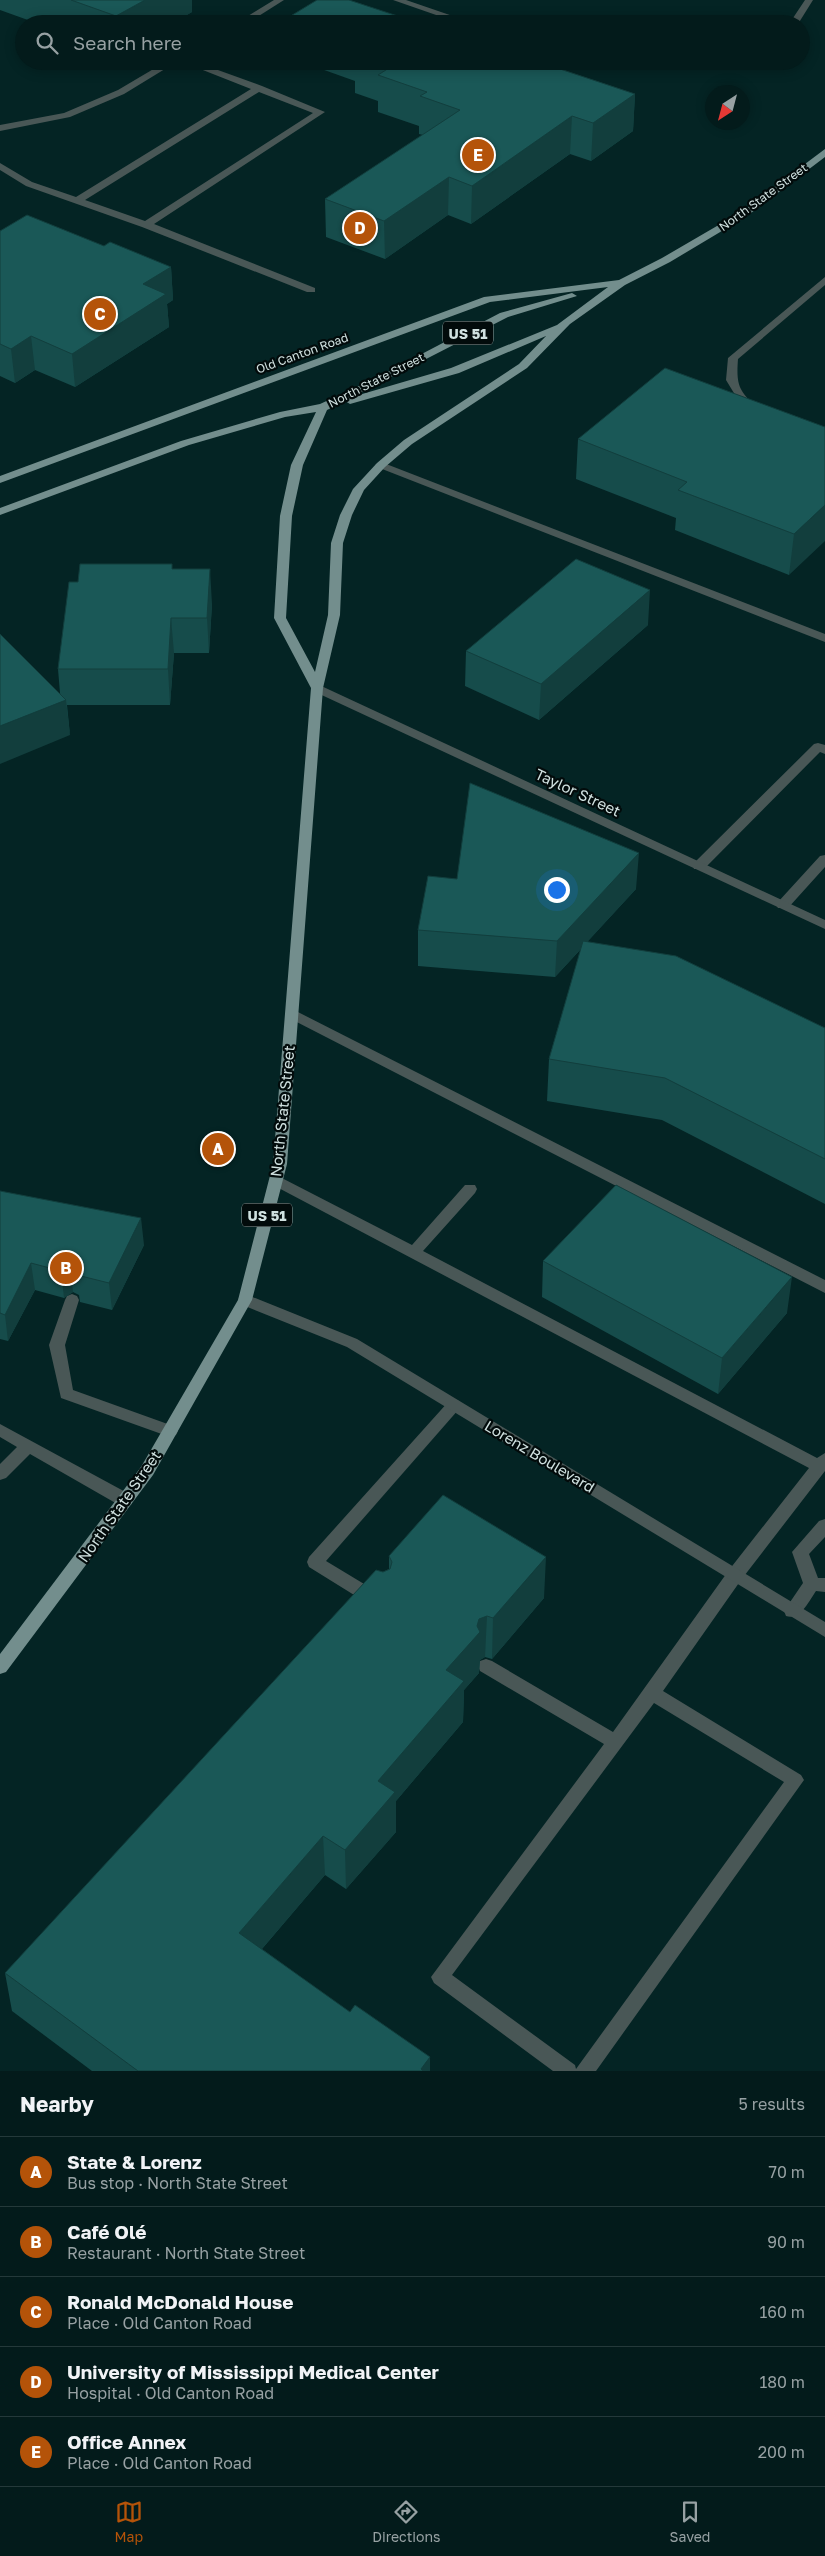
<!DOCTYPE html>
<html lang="en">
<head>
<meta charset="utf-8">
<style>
	body { margin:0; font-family:"Golos Text",sans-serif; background:#0d2424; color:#f1f3f6 }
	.compass { position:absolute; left:705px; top:85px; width:45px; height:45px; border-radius:50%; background:#031b1b; box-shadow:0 2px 12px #0003; rotate:216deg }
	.you { position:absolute; left:556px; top:889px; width:18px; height:18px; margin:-12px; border:4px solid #fff; border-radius:50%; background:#1a73e8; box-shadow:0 0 0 8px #1a73e833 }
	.badge { display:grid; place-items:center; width:32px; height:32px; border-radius:50%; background:#b45309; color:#fff; font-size:16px; font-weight:700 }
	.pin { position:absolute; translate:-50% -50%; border:2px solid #fff; box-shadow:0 1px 5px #0006 }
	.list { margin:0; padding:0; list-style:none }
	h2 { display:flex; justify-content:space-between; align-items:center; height:65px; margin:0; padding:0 20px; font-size:21px }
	h2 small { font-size:16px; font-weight:400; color:#97a1a3 }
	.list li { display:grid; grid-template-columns:32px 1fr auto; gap:15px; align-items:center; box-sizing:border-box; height:70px; padding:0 20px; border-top:1px solid #24393a }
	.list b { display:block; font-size:19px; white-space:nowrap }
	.list p { margin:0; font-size:16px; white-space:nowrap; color:#97a1a3 }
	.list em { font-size:16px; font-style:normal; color:#97a1a3 }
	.icon { flex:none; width:28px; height:28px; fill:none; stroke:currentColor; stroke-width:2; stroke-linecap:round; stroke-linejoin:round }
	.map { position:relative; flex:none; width:825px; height:2071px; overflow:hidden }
	.search { position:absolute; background:#031b1b; box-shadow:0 2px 12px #0003; left:15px; right:15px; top:15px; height:55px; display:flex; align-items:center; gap:12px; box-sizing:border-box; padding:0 18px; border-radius:28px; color:#97a1a3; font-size:19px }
	.sheet { height:415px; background:#031b1b }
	nav { display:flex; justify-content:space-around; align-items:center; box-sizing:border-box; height:70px; border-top:1px solid #24393a; background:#031b1b; font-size:14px; color:#97a1a3 }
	nav a { display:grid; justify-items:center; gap:2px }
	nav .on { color:#b45309 }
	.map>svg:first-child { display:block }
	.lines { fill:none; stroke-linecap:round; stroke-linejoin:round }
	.service { fill:#495756; fill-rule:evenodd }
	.minor { fill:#495756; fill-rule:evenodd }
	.primary { fill:#738e8d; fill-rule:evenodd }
	.wall { fill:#164c4b }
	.shaded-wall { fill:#123e3d }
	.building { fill:#1a5857; stroke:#123e3d }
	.labels { text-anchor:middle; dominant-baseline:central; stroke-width:4.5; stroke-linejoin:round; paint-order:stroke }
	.far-street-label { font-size:12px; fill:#d0e1e0; stroke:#020b0b }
	.shield { fill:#020b0b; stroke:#92a1a0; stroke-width:1 }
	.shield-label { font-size:14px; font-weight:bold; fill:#d0e1e0 }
	.street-label { font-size:15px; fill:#d0e1e0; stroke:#020b0b }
</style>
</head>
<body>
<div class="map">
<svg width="825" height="2071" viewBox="0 0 825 2071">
	<rect width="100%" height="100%" fill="#042424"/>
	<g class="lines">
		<path class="service" d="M 274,0 L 284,0 L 246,24 L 235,24 Z
			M 393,0 L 406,0 L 476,24 L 462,24 Z
			M 805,0 L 813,0 L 798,24 L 789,24 Z
			M 167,61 L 178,61 L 124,94 L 70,117 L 0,131 L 0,125 L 64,113 L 118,90 Z
			M 180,61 L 193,61 L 262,86 L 325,112 L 154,224 L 315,288 L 315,292 L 307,292 L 142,227 L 26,186 L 0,170 L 0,163 L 32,182 L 76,197 L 251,89 ZM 259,92 L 313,113 L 145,221 L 85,200 Z
			M 606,61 L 709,61 L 681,68 L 610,64 Z
			M 825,277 L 825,285 L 738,359 C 736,386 739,390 757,408 L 752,411 L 743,408 L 726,380 L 728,358 Z
			M 381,462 L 825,634 L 825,642 L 377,467 L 375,465 Z
			M 818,743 L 825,745 L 825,754 L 820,752 L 704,869 L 694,869 L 693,866 L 694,863 L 814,744 Z
			M 825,855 L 825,867 L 788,908 L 778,908 L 776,905 L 778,902 L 820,856 Z
			M 292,1009 L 825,1280 L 825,1293 L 287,1017 L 285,1014 L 287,1011 Z
			M 276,1175 L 412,1245 L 465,1185 L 475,1185 L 477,1189 L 475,1193 L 423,1251 L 817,1458 L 825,1453 L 825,1471 L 741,1580 L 663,1691 L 801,1775 L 804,1780 L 596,2071 L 553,2071 L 434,1983 L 431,1977 L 604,1744 L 480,1671 L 478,1666 L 480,1661 L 486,1659 L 492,1661 L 613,1732 L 729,1570 L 809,1468 L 271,1184 L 269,1180 L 271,1176 ZM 654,1703 L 784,1782 L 576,2069 L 575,2065 L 452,1975 Z
			M 72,1294 L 77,1296 L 79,1300 L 65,1345 L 73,1390 L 176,1427 L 178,1431 L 176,1435 L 170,1437 L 61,1398 L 49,1345 L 65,1300 L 67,1296 Z
			M 454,1399 L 459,1401 L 462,1405 L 459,1409 L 326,1561 L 379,1593 L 381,1598 L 379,1603 L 373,1605 L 367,1603 L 309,1567 L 307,1562 L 309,1557 L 449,1401 Z
			M 0,1424 L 131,1495 L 133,1500 L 131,1505 L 125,1506 L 119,1505 L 30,1454 L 6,1478 L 0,1480 L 0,1464 L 17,1447 L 0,1437 Z
			M 825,1519 L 825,1537 L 809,1554 L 818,1578 L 825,1578 L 825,1592 L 816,1591 C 809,1601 800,1621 786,1616 L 784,1611 L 803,1583 L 792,1552 L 819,1521 Z"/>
		<path class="minor" d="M 317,684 L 825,920 L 825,929 L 313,691 L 311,688 Z
			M 245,1294 L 357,1339 L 825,1622 L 825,1637 L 347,1347 L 240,1304 L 238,1300 L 240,1296 Z"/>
		<path class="primary" d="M 825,149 L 825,157 L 747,216 L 670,262 L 625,285 L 570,324 L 527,368 L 412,444 L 385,467 L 364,490 L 352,515 L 343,543 L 340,615 L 323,688 L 287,1164 L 252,1300 L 153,1475 L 6,1672 L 0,1674 L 0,1654 L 141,1467 L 238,1300 L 273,1164 L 311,688 L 274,618 L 280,516 L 291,465 L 316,412 L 285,417 L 189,445 L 0,515 L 0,508 L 181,441 L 280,412 L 320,404 L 374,379 L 500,313 L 572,293 L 577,296 L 508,317 L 352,397 L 451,368 L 557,325 L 608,287 L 490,302 L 0,483 L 0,476 L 484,297 L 619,280 L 662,258 L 741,212 ZM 546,336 L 519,364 L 404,440 L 377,463 L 353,489 L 340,515 L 331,543 L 328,615 L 315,672 L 286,618 L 292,516 L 303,465 L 327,410 L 345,401 L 350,404 L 459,373 Z"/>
	</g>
	<path class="wall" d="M 0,0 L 192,0 L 192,12 L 171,24 L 39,24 L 0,10 Z
		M 284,20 L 422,24 L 284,24 Z
		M 299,61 L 536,61 L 635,94 L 633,131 L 591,161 L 570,154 L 471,224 L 448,215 L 385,259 L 326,237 L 325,199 L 423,135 L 419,134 L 419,126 L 378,112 L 378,101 L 355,93 L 355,81 Z
		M 0,231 L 104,246 L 171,267 L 173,300 L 167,304 L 169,327 L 75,387 L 35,370 L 15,383 L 0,376 Z
		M 825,427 L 789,575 L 675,530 L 676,518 L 576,479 L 578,439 Z
		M 172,569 L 212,604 L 209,653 L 174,653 L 170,705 L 67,705 L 70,735 L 60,693 L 58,669 L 78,582 Z
		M 648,625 L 539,720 L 465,686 L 466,651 Z
		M 457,879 L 636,889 L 587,942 L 825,1028 L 825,1204 L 662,1120 L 547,1101 L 549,1059 L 581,949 L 555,977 L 418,966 L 418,930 Z
		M 0,1191 L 144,1245 L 112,1310 L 80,1302 L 79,1295 L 73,1292 L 64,1298 L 35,1290 L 8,1341 L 0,1339 Z
		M 543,1261 L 787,1313 L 718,1394 L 542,1297 Z
		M 389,1556 L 544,1598 L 492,1659 L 485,1657 L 480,1660 L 479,1673 L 464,1690 L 463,1722 L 396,1801 L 396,1832 L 346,1889 L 325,1875 L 262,1949 L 430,2071 L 92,2071 L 12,2011 L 5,1973 L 383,1572 L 389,1569 Z"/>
	<path class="shaded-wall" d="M 145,0 L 192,0 L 192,12 L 171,24 L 116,24 L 116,16 Z
		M 635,94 L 633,131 L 591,161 L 593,123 Z
		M 572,116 L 570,154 L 471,224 L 472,186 Z
		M 449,177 L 448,215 L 385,259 L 384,221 Z
		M 171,267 L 173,300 L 167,304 L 169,327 L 75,387 L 72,354 L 143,284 Z
		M 31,336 L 35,370 L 15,383 L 11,349 Z
		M 825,505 L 825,541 L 789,575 L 794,534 Z
		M 210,569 L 212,604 L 209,653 L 207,618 Z
		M 650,590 L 648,625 L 539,720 L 541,684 Z
		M 171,618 L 174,653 L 170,705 L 168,669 Z
		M 66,700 L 70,735 L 0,764 L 0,726 Z
		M 639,853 L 636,889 L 555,977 L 557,941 Z
		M 141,1218 L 144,1245 L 112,1310 L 109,1283 Z
		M 31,1263 L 35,1290 L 8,1341 L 5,1315 Z
		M 70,1265 L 73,1292 L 64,1298 L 61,1271 Z
		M 792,1277 L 787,1313 L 718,1394 L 722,1358 Z
		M 546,1557 L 544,1598 L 492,1659 L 493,1618 Z
		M 487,1616 L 485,1657 L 480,1660 L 479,1673 L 464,1690 L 463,1722 L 396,1801 L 396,1832 L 346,1889 L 345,1850 L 378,1781 L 446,1670 L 477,1626 L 479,1619 Z
		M 323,1836 L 325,1875 L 242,1972 L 239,1933 Z
		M 430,2057 L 430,2071 L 421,2071 L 421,2069 Z"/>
	<path class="building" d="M 71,0 L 145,0 L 116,16 Z
		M 317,0 L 349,0 L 422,24 L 295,24 L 284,20 Z
		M 368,61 L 536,61 L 635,94 L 593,123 L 572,116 L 472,186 L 449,177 L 384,221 L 325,199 L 460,110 L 420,96 L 427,92 L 378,75 L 389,68 Z
		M 27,215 L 104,246 L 110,242 L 171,267 L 143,284 L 166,294 L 72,354 L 31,336 L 11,349 L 0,344 L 0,231 Z
		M 665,368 L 825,427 L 825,505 L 794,534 L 678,490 L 687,482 L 578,439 Z
		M 576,559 L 650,590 L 541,684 L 466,651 Z
		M 80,564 L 172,564 L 172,569 L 210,569 L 207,618 L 171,618 L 168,669 L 58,669 L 69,582 L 78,582 Z
		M 0,634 L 66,700 L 0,726 Z
		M 470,783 L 639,853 L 557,941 L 418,930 L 428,876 L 457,879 Z
		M 583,941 L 676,956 L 825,1028 L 825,1159 L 665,1078 L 549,1059 Z
		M 616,1185 L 792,1277 L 722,1358 L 543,1261 Z
		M 0,1191 L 141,1218 L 109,1283 L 77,1275 L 76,1268 L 70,1265 L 61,1271 L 31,1263 L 5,1315 L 0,1313 Z
		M 443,1495 L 546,1557 L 493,1618 L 487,1616 L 479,1619 L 477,1626 L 480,1632 L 446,1670 L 464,1681 L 378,1781 L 395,1792 L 345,1850 L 323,1836 L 239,1933 L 350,2012 L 355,2005 L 430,2057 L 421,2069 L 423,2071 L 138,2071 L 5,1973 L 376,1570 L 383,1572 L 390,1569 L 392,1562 L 389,1556 Z"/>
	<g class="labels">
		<g class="far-street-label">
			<text transform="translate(763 197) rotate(-36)">North State Street</text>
			<text transform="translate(302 353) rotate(-20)">Old Canton Road</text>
			<text transform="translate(376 380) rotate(-27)">North State Street</text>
		</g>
		<g class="shield">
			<rect x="443" y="321.5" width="50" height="23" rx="4"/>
			<rect x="242" y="1203.5" width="50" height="23" rx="4"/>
		</g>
		<g class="shield-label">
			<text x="468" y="333">US 51</text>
			<text x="267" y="1215">US 51</text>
		</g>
		<g class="street-label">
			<text transform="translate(578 792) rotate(25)">Taylor Street</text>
			<text transform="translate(282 1111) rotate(-84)">North State Street</text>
			<text transform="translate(540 1456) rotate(31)">Lorenz Boulevard</text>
			<text transform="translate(119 1506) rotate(-55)">North State Street</text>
		</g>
	</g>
</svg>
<svg class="compass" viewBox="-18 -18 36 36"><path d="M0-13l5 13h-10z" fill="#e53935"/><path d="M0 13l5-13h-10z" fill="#97a1a3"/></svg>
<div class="you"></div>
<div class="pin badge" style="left:218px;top:1149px">A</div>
<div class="pin badge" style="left:66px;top:1268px">B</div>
<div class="pin badge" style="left:100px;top:314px">C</div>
<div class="pin badge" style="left:360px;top:228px">D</div>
<div class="pin badge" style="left:478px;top:155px">E</div>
<div class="search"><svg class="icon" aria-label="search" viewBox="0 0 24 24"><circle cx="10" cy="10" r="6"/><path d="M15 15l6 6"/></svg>Search here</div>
</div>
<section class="sheet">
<h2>Nearby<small>5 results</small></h2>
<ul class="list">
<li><span class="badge">A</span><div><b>State &amp; Lorenz</b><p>Bus stop · North State Street</p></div><em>70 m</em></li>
<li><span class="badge">B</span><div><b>Café Olé</b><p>Restaurant · North State Street</p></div><em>90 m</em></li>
<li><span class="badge">C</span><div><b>Ronald McDonald House</b><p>Place · Old Canton Road</p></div><em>160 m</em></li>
<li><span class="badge">D</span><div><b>University of Mississippi Medical Center</b><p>Hospital · Old Canton Road</p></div><em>180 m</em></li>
<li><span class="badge">E</span><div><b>Office Annex</b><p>Place · Old Canton Road</p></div><em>200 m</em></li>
</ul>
</section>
<nav>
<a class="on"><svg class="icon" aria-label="map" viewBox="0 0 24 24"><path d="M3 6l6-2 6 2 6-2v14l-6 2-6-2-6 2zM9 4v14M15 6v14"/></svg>Map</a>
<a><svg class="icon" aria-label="directions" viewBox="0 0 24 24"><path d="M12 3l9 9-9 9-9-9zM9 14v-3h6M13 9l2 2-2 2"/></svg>Directions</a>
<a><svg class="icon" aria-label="saved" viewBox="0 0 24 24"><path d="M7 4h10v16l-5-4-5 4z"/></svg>Saved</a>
</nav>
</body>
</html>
